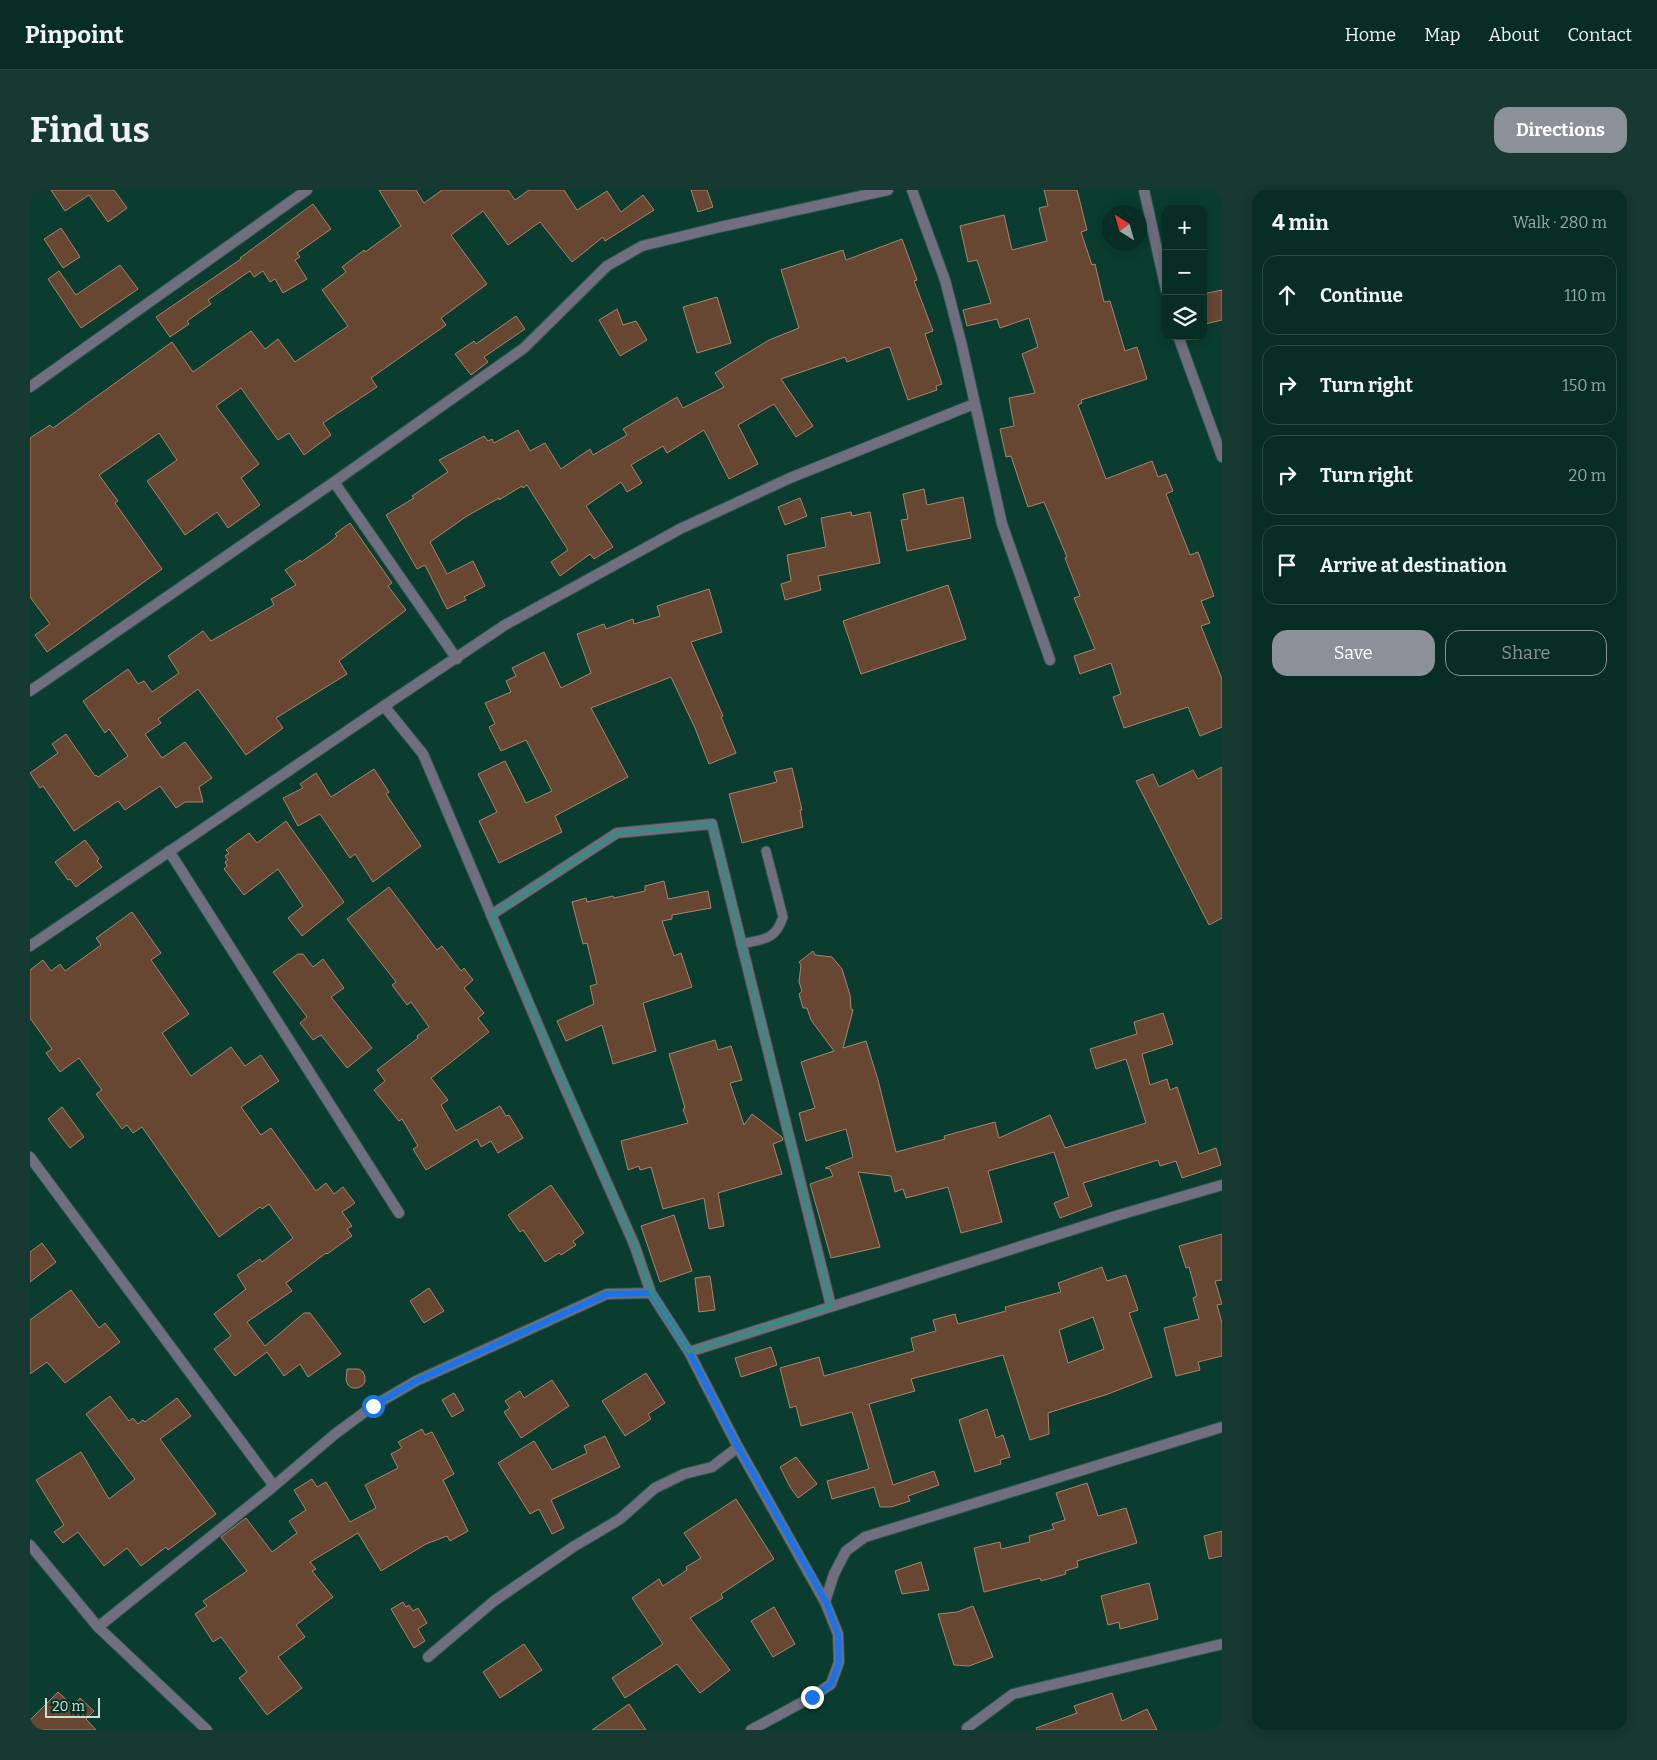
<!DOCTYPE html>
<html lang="en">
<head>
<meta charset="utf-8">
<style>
	body { margin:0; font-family:Bitter,serif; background:#163931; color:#f1f3f6 }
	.controls { position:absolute; right:15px; top:15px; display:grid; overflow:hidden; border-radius:10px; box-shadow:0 2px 12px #0003 }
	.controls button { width:45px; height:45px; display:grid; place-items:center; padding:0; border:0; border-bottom:1px solid #294941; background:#082d24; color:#f1f3f6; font:25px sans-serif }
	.compass { position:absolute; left:1072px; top:15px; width:45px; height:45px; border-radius:50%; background:#082d24; box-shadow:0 2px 12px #0003; rotate:323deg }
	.scale { position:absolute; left:15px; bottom:12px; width:55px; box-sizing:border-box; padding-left:5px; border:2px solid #c9e2d9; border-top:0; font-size:14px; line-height:18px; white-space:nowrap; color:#c9e2d9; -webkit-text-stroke:4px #003226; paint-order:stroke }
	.stop { position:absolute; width:15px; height:15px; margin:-11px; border:4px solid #1a73e8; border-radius:50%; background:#fff }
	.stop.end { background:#1a73e8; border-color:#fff; box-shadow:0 1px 5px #0008 }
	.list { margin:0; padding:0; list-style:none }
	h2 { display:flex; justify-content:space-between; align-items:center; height:65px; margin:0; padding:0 20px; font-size:21px }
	h2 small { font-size:16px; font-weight:400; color:#98a8a6 }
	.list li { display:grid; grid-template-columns:32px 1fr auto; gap:15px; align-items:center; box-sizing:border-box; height:80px; margin:0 10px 10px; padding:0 10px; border:1px solid #294941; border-radius:15px }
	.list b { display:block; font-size:19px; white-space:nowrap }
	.list em { font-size:16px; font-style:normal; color:#98a8a6 }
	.actions { display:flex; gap:10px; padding:15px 20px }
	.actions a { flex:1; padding:11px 0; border:1px solid #8c9099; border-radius:15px; text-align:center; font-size:18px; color:#8c9099 }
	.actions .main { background:#8c9099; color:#fff }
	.icon { flex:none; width:28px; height:28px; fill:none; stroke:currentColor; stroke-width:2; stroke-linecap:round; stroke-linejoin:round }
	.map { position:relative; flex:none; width:1192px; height:1540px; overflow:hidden; border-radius:15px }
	header { display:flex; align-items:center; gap:30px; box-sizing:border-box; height:70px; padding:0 25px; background:#082d24; border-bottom:1px solid #294941 }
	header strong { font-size:24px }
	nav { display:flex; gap:28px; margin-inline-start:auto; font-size:18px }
	.intro { display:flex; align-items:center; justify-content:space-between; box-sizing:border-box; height:120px; padding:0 30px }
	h1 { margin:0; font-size:35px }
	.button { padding:12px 22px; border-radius:15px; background:#8c9099; color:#fff; font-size:18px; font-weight:700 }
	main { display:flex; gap:30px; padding:0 30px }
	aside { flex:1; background:#082d24; border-radius:15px; box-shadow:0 2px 12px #0003 }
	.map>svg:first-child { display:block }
	.building { fill:#684732; stroke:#aa846e; fill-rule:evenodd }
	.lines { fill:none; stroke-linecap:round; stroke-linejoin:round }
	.service-casing { stroke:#2c5a4e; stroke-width:11 }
	.minor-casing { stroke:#2c5a4e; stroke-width:12 }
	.service { stroke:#716f7f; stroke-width:9 }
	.minor { stroke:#716f7f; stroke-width:10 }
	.route { stroke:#1a73e8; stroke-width:6 }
	.marked { fill:none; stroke:#348c83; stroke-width:4; stroke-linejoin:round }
</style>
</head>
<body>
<header>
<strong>Pinpoint</strong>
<nav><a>Home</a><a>Map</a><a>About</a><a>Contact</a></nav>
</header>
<div class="intro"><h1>Find us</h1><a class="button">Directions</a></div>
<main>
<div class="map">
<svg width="1192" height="1540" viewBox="0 0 1192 1540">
	<rect width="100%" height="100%" fill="#0a3c30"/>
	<path class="building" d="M 21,0 L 84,0 L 97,18 L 78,32 L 59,5 L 35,21 Z
		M 349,0 L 386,0 L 394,13 L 412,0 L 478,0 L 485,10 L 499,0 L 534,0 L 547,20 L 577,1 L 591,22 L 613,5 L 624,20 L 575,51 L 573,47 L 542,72 L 510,32 L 478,55 L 453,21 L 421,45 L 457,94 L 411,128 L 416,135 L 341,188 L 347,197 L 293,233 L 301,245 L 274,265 L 259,243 L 248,250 L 211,198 L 186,216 L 229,274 L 211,288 L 230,315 L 198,338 L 187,322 L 155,345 L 117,291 L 147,270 L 129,243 L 69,285 L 88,311 L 85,313 L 132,379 L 17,462 L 5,445 L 20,434 L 0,407 L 0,248 L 20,235 L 23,238 L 142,152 L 163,182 L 221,141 L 235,159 L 248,149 L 265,172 L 318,136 L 292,100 L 316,82 L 312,77 L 334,60 L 335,62 L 371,36 Z
		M 661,0 L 677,0 L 683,17 L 668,22 Z
		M 1014,0 L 1047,0 L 1057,40 L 1051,42 L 1062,75 L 1065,74 L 1074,112 L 1080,111 L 1095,161 L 1107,157 L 1117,189 L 1051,210 L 1052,213 L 1048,215 L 1076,289 L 1122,271 L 1128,287 L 1136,284 L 1143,301 L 1136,304 L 1160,365 L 1168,362 L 1184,406 L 1171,411 L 1180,433 L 1171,436 L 1192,489 L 1192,537 L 1170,546 L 1158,517 L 1094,538 L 1083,507 L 1091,504 L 1081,473 L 1050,484 L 1044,466 L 1065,459 L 1044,408 L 1050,406 L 1035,368 L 1037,367 L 1014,312 L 998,317 L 981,266 L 976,267 L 970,239 L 984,236 L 979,208 L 1005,203 L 992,164 L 1008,157 L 999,128 L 970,138 L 967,129 L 937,136 L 933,120 L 961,113 L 947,70 L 938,72 L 930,36 L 974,25 L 982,60 L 1017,51 L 1009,18 L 1018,16 Z
		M 283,14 L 301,39 L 267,63 L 270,67 L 265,70 L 277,89 L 253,103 L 245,89 L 240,92 L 233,81 L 224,87 L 220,81 L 178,110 L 181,114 L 157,131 L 159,134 L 140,147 L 126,127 L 211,69 L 210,68 Z
		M 31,38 L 50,67 L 33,78 L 14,49 Z
		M 872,49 L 887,90 L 884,91 L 903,141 L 895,144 L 912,194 L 906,196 L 907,200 L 878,210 L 860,158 L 858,157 L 817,172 L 815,167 L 751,189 L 783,236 L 766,247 L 744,214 L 708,235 L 728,274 L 699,289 L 674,240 L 637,263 L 633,256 L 601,275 L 612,293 L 597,302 L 591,292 L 556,316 L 583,357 L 564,369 L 560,364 L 530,386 L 521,372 L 538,360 L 497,295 L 493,298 L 492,296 L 469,310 L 469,308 L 437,326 L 400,352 L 417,384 L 443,371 L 455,396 L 434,407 L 436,410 L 417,419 L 395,375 L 387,379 L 356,325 L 384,308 L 382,306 L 418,282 L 409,270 L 454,246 L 458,251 L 462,249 L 464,253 L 488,240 L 500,261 L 515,253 L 531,279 L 560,259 L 563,265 L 597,245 L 593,239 L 647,207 L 653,218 L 694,197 L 685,183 L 739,150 L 769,138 L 751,80 L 813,60 L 816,70 Z
		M 90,75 L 108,99 L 51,138 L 18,89 L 29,81 L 46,105 Z
		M 1192,100 L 1192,130 L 1175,134 L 1173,125 L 1173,104 Z
		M 687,107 L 701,153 L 667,163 L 653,117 Z
		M 587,119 L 593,135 L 606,131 L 617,150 L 590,166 L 569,130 Z
		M 486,126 L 495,139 L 454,167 L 458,172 L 441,185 L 425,164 L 444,151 L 446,154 Z
		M 894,299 L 897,315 L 933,307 L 941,348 L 877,361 L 871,330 L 878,329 L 873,304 Z
		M 770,308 L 777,326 L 755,335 L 748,317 Z
		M 821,322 L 822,326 L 840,322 L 850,373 L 788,386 L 791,400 L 755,410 L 751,394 L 761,391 L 757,365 L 796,357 L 791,328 Z
		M 320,333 L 362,393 L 358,396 L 376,420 L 309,471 L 317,484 L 246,528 L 253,538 L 216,565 L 168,499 L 128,529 L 131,533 L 115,544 L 132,568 L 155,552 L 182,588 L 169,597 L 173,612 L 155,612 L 146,618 L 130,596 L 95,620 L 88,611 L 44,641 L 13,596 L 10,598 L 0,583 L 28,563 L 22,554 L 36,544 L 65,586 L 66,585 L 68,587 L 98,566 L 79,539 L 75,543 L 53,511 L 98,479 L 108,494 L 114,491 L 122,502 L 149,483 L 138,466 L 173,441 L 181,451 L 244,415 L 241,409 L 266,395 L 255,380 L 270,370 L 271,372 L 299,353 L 307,346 L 305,344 Z
		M 918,395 L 936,449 L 831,484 L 813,431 Z
		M 679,399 L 692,442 L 661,452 L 693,526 L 691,527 L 706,563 L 679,574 L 665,538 L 641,487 L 561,518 L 598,587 L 525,626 L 532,642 L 469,673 L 449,631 L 467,622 L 448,584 L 475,571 L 496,613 L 522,601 L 496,550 L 471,561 L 459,537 L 465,534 L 455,513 L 481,502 L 476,491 L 486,486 L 482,478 L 514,462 L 531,498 L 561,483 L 547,444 L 574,434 L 576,439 L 603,429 L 604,434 L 630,426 L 627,416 Z
		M 1192,577 L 1192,728 L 1179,735 L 1106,591 L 1123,584 L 1129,597 L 1163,580 L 1168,589 Z
		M 762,578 L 772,620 L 770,620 L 773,637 L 712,653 L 699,604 L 747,592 L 744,582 Z
		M 344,579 L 359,602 L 356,604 L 391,656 L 343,692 L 325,664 L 320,668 L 290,624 L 268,636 L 253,608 L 273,598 L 270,594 L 286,583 L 301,607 Z
		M 256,631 L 314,712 L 272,746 L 258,728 L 273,716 L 248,679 L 214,705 L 194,679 L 197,676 L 195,672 L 198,670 L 195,666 L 199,663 L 196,660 L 219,643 L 227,653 Z
		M 55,650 L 69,669 L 67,671 L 72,677 L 46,697 L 40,689 L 38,690 L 25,672 Z
		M 634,691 L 638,709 L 678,701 L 681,718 L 642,725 L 642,729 L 632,731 L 644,766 L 651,763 L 662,797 L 613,813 L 626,861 L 583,874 L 572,835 L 536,851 L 527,831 L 564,814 L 560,796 L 567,794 L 557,753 L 553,754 L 542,712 L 556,708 L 557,712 L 583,706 L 584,708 L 615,701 L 615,696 Z
		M 359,697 L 407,760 L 412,756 L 431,781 L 434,778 L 443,790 L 434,798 L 454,823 L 448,828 L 459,842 L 401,888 L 418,910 L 411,915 L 426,941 L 470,916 L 476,926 L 479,925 L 493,948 L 468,963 L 461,951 L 451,957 L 447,949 L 396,980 L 383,959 L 388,956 L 372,929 L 369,931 L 344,900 L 355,891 L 347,880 L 388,848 L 387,846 L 399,837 L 381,812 L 377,815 L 362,795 L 366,792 L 317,729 Z
		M 102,722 L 131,763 L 121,770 L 159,824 L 132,843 L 161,886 L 201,857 L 215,876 L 231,865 L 249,891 L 211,917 L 231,945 L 241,938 L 286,1001 L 296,993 L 304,1004 L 313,997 L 325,1013 L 312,1022 L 322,1036 L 317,1039 L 322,1046 L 297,1064 L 296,1063 L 256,1093 L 262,1101 L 217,1132 L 235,1156 L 274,1123 L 280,1123 L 311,1164 L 278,1187 L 270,1174 L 254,1186 L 237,1162 L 205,1186 L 184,1159 L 201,1146 L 184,1124 L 216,1099 L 207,1085 L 230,1069 L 232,1072 L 263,1048 L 239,1014 L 232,1019 L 230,1017 L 189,1047 L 112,937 L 103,943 L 97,935 L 92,939 L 66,904 L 72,900 L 49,868 L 30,882 L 16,863 L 22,859 L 0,828 L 0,780 L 13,770 L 21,781 L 30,774 L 35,781 L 71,755 L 66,748 Z
		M 783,761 L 785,765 L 802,767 L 812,779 L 820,805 L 821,819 L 823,820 L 813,858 L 836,851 L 848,890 L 866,962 L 915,949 L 914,946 L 965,932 L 969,948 L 1020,925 L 1035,958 L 1116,933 L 1096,869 L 1066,879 L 1060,859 L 1107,844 L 1104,832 L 1133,823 L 1143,854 L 1112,864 L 1120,895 L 1137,889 L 1140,900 L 1147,897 L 1169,964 L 1186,958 L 1191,975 L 1152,988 L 1146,971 L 1130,976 L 1128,970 L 1053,993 L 1062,1016 L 1030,1028 L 1024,1013 L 1039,1007 L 1024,962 L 958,981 L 972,1032 L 931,1043 L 918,997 L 876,1008 L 873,999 L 865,1002 L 861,986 L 828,982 L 850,1057 L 801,1068 L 780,994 L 803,986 L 800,979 L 795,978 L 823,967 L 816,939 L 776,951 L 769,923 L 785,918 L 771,872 L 804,861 L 781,830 L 777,818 L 773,818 L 769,804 L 772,801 L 769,792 L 771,775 L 769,772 Z
		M 268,764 L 273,764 L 283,777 L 293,769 L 314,798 L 301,807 L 342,858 L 317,878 L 291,845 L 283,850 L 270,833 L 277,827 L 243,782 Z
		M 685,850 L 688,860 L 701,856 L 712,890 L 700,893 L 714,935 L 722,924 L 752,947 L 753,950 L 743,954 L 752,984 L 688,1003 L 694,1036 L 679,1039 L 674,1008 L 633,1019 L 621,977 L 610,980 L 609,976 L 598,980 L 591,951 L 658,933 L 653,919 L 655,918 L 639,864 Z
		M 32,917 L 54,947 L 40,958 L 18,929 Z
		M 521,995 L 554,1043 L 543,1051 L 546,1055 L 531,1065 L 529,1063 L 515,1072 L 493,1040 L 490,1042 L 478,1025 Z
		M 644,1025 L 662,1081 L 630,1092 L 611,1036 Z
		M 1192,1044 L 1192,1090 L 1185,1091 L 1192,1114 L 1187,1115 L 1192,1133 L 1192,1166 L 1168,1172 L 1170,1180 L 1146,1186 L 1134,1138 L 1169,1129 L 1163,1108 L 1167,1106 L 1159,1077 L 1156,1078 L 1149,1056 Z
		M 12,1053 L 26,1072 L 0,1092 L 0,1062 Z
		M 1072,1077 L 1077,1091 L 1096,1085 L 1108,1120 L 1099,1123 L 1122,1187 L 1078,1204 L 1018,1223 L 1019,1244 L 1000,1250 L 973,1165 L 881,1189 L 885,1201 L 839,1214 L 863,1295 L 904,1281 L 909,1295 L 878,1306 L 880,1311 L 861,1317 L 850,1317 L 844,1297 L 802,1309 L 797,1291 L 839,1279 L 822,1222 L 771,1236 L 766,1216 L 760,1218 L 750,1178 L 789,1167 L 794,1186 L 884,1161 L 881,1148 L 906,1141 L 903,1130 L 925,1124 L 928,1134 L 976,1121 L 975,1117 L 1031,1102 L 1028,1093 ZM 1063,1127 L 1074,1159 L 1038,1173 L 1029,1140 Z
		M 680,1086 L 685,1120 L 669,1122 L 665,1088 Z
		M 399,1098 L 414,1121 L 394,1133 L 380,1111 Z
		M 41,1100 L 69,1138 L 75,1133 L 90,1152 L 35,1193 L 17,1172 L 0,1184 L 0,1130 Z
		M 741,1157 L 747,1175 L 711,1187 L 705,1168 Z
		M 317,1179 L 329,1179 L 333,1182 L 335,1187 L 335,1192 L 332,1196 L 327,1198 L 322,1198 L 318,1195 L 316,1190 Z
		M 616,1183 L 635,1213 L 618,1224 L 621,1229 L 595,1246 L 572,1211 Z
		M 522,1190 L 539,1216 L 491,1248 L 474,1222 L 480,1218 L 475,1211 L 490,1201 L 494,1208 Z
		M 424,1203 L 434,1220 L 422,1227 L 412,1210 Z
		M 80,1206 L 99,1231 L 103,1228 L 108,1234 L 113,1230 L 115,1232 L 147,1208 L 161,1226 L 130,1249 L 186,1324 L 138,1360 L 136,1357 L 111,1376 L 97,1358 L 74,1376 L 48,1342 L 33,1353 L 24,1342 L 34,1335 L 6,1290 L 51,1262 L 79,1309 L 105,1289 L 56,1224 Z
		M 957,1219 L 966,1248 L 973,1245 L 980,1267 L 970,1270 L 971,1274 L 945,1282 L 929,1230 Z
		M 392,1239 L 395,1245 L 402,1242 L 424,1284 L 413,1290 L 438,1341 L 420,1351 L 417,1346 L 396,1354 L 351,1381 L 328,1343 L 280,1372 L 286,1379 L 282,1381 L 303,1407 L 266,1435 L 275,1447 L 248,1467 L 272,1498 L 237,1525 L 209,1488 L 217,1482 L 191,1447 L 183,1452 L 165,1424 L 177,1416 L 173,1411 L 217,1381 L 191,1347 L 216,1328 L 242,1362 L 267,1343 L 259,1331 L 276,1320 L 264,1300 L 282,1289 L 287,1297 L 296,1292 L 320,1332 L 346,1318 L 335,1295 L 368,1278 L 361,1264 L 372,1258 L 368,1252 Z
		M 575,1246 L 590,1277 L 521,1310 L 534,1338 L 522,1344 L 509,1319 L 500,1324 L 468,1273 L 504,1251 L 522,1280 L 557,1263 L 554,1256 Z
		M 766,1267 L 787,1294 L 768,1308 L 760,1297 L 750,1277 Z
		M 1057,1293 L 1068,1326 L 1096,1318 L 1107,1353 L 1047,1371 L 1048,1377 L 1035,1381 L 1036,1384 L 1011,1391 L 1010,1388 L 954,1402 L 944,1358 L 970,1352 L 971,1359 L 1000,1352 L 999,1346 L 1024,1339 L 1022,1334 L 1035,1330 L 1026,1303 Z
		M 706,1309 L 744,1369 L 691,1404 L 693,1408 L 660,1428 L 700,1480 L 670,1503 L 647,1474 L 595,1508 L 582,1488 L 633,1454 L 602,1408 L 629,1389 L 633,1396 L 657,1380 L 656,1377 L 671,1368 L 654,1343 Z
		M 1192,1341 L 1192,1366 L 1179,1369 L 1174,1346 Z
		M 891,1372 L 899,1400 L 872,1404 L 865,1381 Z
		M 1119,1393 L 1128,1429 L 1090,1439 L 1089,1432 L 1078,1435 L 1071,1406 Z
		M 373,1412 L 376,1417 L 379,1415 L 383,1421 L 388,1418 L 397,1433 L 388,1439 L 395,1451 L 384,1458 L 361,1419 Z
		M 943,1416 L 963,1467 L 939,1476 L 924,1475 L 908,1424 L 927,1422 Z
		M 744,1417 L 765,1454 L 743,1467 L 721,1431 Z
		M 494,1454 L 512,1480 L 470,1508 L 453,1482 Z
		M 28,1502 L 43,1516 L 50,1508 L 64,1521 L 56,1529 L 66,1540 L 0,1540 L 0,1530 Z
		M 1082,1503 L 1092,1531 L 1117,1519 L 1127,1540 L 1007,1540 L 1006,1538 L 1047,1523 L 1044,1516 Z
		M 599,1514 L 616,1540 L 562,1540 Z"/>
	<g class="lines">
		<defs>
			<path id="service" d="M 711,754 C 733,749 745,751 753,727 L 736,661"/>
			<path id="minor" d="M 882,0 L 915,90 L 932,156 L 972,334 L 1020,470
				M 1114,0 L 1136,100
				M 1148,146 L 1192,267
				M 0,197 L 277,0
				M 304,292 L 427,469
				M 0,501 L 304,292 L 494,158 L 577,76 L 612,56 L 690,37 L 858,0
				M 354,516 L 393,564 L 528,882 L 604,1054 L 621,1103 L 659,1162 L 708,1257 L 795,1412 L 808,1444 L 809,1472 L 801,1494 L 782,1507 L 721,1540
				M 139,661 L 369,1023
				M 461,725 L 587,643 L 682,634 L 801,1116
				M 0,756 L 354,516 L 475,435 L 650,339 L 760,288 L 944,214
				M 0,967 L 244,1296
				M 659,1162 L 1089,1025 L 1192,995
				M 0,1355 L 68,1437 L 177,1540
				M 795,1412 L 804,1384 L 816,1361 L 835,1347 L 1192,1237
				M 68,1437 L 244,1296 L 305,1244 L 343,1216 L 386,1191 L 577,1104 L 621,1103
				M 398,1467 L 464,1411 L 543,1357 L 590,1329 L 625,1298 L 654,1284 L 682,1277 L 708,1257
				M 937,1540 L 937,1538 L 983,1504 L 1192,1454"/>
		</defs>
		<use href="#service" class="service-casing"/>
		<use href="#minor" class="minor-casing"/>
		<use href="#service" class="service"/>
		<use href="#minor" class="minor"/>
	</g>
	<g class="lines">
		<path class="route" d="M 343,1216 L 386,1191 L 577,1104 L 621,1103 L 659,1162 L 708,1257 L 796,1412 L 808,1444 L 809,1472 L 801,1494 L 782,1507"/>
	</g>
	<path class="marked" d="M 682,634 L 801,1116 L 659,1162 L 621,1103 L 604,1054 L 461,725 L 587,643 Z"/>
</svg>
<div class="controls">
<button>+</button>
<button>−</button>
<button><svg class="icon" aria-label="layers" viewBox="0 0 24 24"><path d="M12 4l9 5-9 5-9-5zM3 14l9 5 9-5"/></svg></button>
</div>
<svg class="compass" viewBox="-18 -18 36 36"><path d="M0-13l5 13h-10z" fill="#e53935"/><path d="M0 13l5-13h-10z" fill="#98a8a6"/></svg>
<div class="scale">20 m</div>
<div class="stop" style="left:343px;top:1216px"></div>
<div class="stop end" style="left:782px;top:1507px"></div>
</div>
<aside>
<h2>4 min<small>Walk · 280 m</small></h2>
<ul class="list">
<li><svg class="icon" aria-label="ahead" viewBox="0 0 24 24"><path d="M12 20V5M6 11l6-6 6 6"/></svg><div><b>Continue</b></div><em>110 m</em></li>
<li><svg class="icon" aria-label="right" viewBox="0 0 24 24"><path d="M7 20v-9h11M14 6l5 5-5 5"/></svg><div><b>Turn right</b></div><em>150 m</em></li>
<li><svg class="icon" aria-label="right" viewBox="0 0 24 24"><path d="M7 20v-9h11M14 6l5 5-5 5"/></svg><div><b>Turn right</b></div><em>20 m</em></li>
<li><svg class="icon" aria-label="arrive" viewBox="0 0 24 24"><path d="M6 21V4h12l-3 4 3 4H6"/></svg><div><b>Arrive at destination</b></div></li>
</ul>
<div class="actions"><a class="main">Save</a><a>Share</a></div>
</aside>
</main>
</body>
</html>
